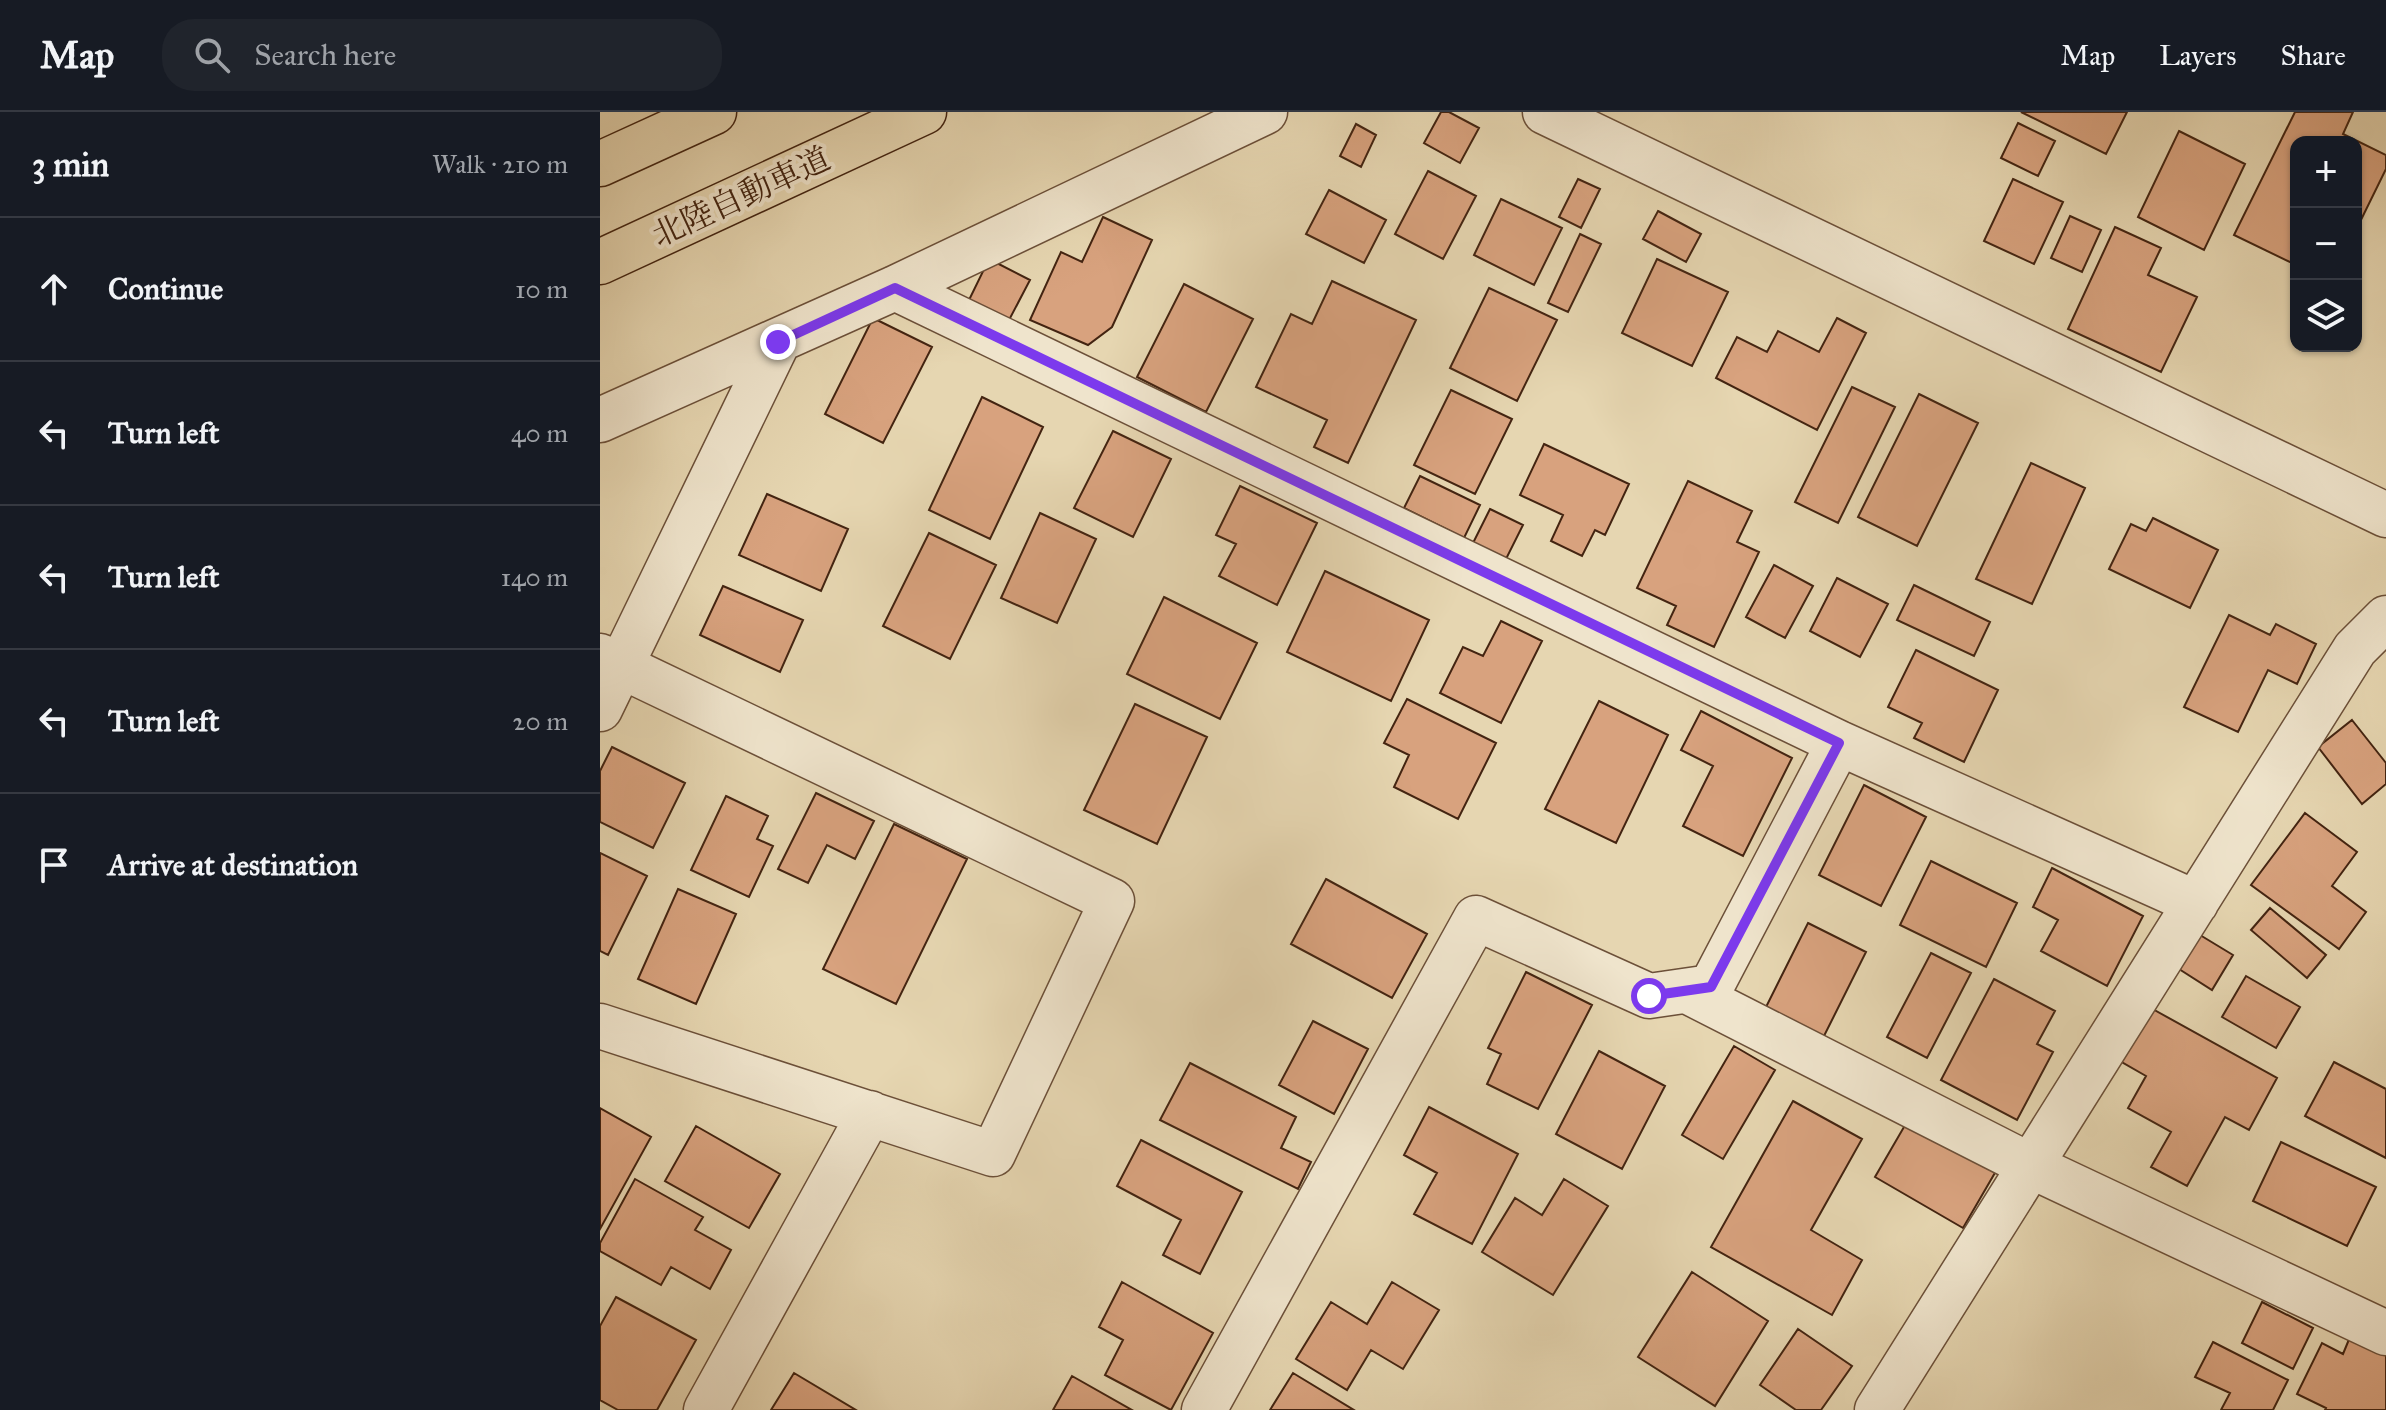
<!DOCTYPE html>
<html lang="en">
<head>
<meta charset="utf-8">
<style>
	body { margin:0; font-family:"IM FELL Great Primer","Noto Serif JP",serif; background:#20242c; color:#f1f3f6 }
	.controls { position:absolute; right:24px; top:24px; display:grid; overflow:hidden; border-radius:16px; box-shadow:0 2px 6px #0004 }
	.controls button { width:72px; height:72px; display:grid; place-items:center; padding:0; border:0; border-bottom:2px solid #363941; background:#171b24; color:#f1f3f6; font:40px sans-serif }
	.stop { position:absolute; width:24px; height:24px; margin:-18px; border:6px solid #7c3aed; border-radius:50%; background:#fff }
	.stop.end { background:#7c3aed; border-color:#fff; box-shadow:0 2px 8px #0008 }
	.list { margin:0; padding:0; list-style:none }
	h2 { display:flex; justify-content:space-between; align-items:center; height:104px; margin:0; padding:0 32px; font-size:34px }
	h2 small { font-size:26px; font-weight:400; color:#9ea1a6 }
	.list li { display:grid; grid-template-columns:52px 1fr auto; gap:24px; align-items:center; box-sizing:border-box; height:144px; padding:0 32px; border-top:2px solid #363941 }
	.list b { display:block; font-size:30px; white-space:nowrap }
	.list em { font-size:26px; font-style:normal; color:#9ea1a6 }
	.icon { flex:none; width:44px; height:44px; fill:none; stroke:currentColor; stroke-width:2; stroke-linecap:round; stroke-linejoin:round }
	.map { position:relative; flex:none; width:1786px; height:1298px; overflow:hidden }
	header { display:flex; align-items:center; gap:48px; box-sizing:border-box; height:112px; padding:0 40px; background:#171b24; border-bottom:2px solid #363941 }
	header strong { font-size:38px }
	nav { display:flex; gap:44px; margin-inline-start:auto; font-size:28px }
	.search { width:560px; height:72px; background:#20242c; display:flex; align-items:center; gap:20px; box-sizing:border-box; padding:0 28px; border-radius:32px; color:#9ea1a6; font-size:30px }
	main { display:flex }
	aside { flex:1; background:#171b24 }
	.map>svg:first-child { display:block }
	.building { fill:#d8a27e; stroke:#432411; stroke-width:2 }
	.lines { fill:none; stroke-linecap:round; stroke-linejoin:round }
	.minor-casing { stroke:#6c5039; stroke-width:47 }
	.highway-casing { stroke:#432411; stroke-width:47 }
	.minor { stroke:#efe4cc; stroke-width:44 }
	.highway { stroke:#e6d6b1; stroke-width:44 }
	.route { stroke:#7c3aed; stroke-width:10 }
	.labels { text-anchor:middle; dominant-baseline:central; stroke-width:8; stroke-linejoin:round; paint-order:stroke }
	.street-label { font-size:32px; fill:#432411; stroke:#efe4cc }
</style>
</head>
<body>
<header>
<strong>Map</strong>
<div class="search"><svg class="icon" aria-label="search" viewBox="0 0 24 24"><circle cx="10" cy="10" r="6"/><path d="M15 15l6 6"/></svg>Search here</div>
<nav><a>Map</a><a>Layers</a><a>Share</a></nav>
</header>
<main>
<aside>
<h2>3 min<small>Walk · 210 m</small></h2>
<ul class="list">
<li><svg class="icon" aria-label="ahead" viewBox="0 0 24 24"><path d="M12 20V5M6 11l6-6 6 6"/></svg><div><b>Continue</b></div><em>10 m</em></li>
<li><svg class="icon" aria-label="left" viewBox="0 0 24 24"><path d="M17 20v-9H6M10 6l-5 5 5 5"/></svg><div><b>Turn left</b></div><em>40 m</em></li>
<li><svg class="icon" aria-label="left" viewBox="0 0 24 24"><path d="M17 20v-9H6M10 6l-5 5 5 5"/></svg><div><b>Turn left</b></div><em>140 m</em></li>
<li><svg class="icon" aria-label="left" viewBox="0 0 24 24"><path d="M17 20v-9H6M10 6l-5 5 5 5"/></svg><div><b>Turn left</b></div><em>20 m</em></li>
<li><svg class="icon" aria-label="arrive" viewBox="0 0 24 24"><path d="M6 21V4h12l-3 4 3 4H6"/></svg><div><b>Arrive at destination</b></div></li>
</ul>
</aside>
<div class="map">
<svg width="1786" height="1298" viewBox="0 0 1786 1298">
	<rect width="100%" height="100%" fill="#e6d6b1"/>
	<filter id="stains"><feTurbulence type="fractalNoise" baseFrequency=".0025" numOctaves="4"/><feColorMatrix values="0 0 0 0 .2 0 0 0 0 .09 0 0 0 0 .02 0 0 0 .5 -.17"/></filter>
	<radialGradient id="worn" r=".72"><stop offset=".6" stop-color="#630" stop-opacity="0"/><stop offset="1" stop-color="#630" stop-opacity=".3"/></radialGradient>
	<path class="building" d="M 841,0 L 849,0 L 879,16 L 860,51 L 824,31 Z
		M 1421,0 L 1527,0 L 1506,42 Z
		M 1695,0 L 1753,0 L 1743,22 L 1786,43 L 1786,57 L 1756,118 L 1756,30 L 1696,30 L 1696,153 L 1634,123 Z
		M 1418,11 L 1455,29 L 1438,64 L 1401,46 Z
		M 756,12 L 776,23 L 761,55 L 740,44 Z
		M 1579,19 L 1645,52 L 1604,138 L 1538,105 Z
		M 828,59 L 876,84 L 843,147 L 795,122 Z
		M 978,67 L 1000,77 L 981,116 L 959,105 Z
		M 1413,67 L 1463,90 L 1434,152 L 1384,129 Z
		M 729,78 L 786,108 L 764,151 L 706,122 Z
		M 901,87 L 962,116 L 934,173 L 874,143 Z
		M 1058,99 L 1101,122 L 1086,150 L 1043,127 Z
		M 1470,104 L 1501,118 L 1482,160 L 1451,146 Z
		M 503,105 L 552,128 L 512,215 L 488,233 L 430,208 L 461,140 L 482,150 Z
		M 1515,115 L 1561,136 L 1548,163 L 1597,185 L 1561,260 L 1468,217 Z
		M 980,122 L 1001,132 L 968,200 L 948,191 Z
		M 389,147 L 430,168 L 408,210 L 368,190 Z
		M 1057,147 L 1128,180 L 1092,254 L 1022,221 Z
		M 732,169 L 816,208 L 748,351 L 714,335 L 727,308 L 656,275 L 691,202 L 712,212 Z
		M 584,172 L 653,207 L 606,300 L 537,265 Z
		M 889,176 L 957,208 L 917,289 L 850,256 Z
		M 273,206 L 332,235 L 283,331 L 225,302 Z
		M 1237,206 L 1266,221 L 1217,318 L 1116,266 L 1137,225 L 1167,240 L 1178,219 L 1219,240 Z
		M 1252,275 L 1295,295 L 1238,411 L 1195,390 Z
		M 851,278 L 912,307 L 875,382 L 814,353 Z
		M 1319,282 L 1378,311 L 1317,434 L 1258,405 Z
		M 382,285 L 443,315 L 390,427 L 329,398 Z
		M 513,319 L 571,347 L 533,425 L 474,396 Z
		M 944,332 L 1029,372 L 1005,423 L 995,418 L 982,444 L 951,429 L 963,403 L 920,383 Z
		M 1431,351 L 1485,376 L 1432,492 L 1376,467 Z
		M 820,364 L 880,393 L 864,426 L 804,396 Z
		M 1088,369 L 1152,399 L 1137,430 L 1159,440 L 1114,535 L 1067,513 L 1076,494 L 1037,476 Z
		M 640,374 L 717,411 L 677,493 L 619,464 L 636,432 L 616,423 Z
		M 167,382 L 248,417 L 221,479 L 139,443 Z
		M 890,397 L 923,413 L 905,449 L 872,433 Z
		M 440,401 L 496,427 L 457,511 L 401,486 Z
		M 1553,406 L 1618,438 L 1590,496 L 1509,457 L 1531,412 L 1546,419 Z
		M 329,421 L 396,453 L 350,547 L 283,514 Z
		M 1174,453 L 1213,474 L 1185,526 L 1146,505 Z
		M 725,459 L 829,508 L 791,589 L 687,540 Z
		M 1237,466 L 1288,492 L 1260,545 L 1210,519 Z
		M 1314,473 L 1390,510 L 1374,544 L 1297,508 Z
		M 123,474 L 203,508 L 180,560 L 100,523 Z
		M 564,485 L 657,531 L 620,607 L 527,562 Z
		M 1629,503 L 1670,523 L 1676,512 L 1716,532 L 1697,572 L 1668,558 L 1638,620 L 1584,595 Z
		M 901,509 L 942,529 L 901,611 L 840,581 L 863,535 L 883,544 Z
		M 1316,538 L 1398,578 L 1364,650 L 1314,626 L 1322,611 L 1288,595 Z
		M 807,587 L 896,631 L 858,707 L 794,675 L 809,643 L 784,631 Z
		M 999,589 L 1068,623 L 1016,731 L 945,697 Z
		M 535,592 L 607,625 L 557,732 L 484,698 Z
		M 1101,599 L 1192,646 L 1143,744 L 1083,714 L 1113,654 L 1081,638 Z
		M 1752,608 L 1786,651 L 1786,672 L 1762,692 L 1718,635 Z
		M 12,635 L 85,671 L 53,736 L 0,710 L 0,659 Z
		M 1264,673 L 1326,705 L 1281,794 L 1219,763 Z
		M 216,681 L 274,709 L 255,747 L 227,733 L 208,771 L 178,757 Z
		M 126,684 L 168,704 L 157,727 L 173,734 L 149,785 L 91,758 Z
		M 1705,701 L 1757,740 L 1732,774 L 1766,800 L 1739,837 L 1651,773 Z
		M 294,712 L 367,747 L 296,892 L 223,857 Z
		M 0,741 L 47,764 L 8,843 L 0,839 Z
		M 1331,749 L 1417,791 L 1386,855 L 1300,813 Z
		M 1452,756 L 1543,804 L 1507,874 L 1441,839 L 1458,808 L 1433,795 Z
		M 726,767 L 827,822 L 792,886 L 691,832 Z
		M 78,777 L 136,802 L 96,892 L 38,867 Z
		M 1670,796 L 1726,843 L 1707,866 L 1651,818 Z
		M 1208,811 L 1266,840 L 1223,926 L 1165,897 Z
		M 1600,823 L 1633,843 L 1612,878 L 1579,857 Z
		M 1331,841 L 1371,861 L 1327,946 L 1287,925 Z
		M 926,860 L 992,893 L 938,997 L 887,972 L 901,942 L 888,936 Z
		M 1646,864 L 1700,895 L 1676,936 L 1622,905 Z
		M 1394,867 L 1455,899 L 1437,932 L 1453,940 L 1417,1008 L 1341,968 Z
		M 1549,895 L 1677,966 L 1649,1018 L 1625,1005 L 1587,1074 L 1551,1055 L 1571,1020 L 1528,996 L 1546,964 L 1520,949 Z
		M 713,909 L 768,937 L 734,1002 L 679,973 Z
		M 1134,934 L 1175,958 L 1123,1047 L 1082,1023 Z
		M 999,939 L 1065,974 L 1022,1057 L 956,1022 Z
		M 1734,950 L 1786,977 L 1786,1046 L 1705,1004 Z
		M 590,951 L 696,1005 L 681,1036 L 711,1050 L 698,1077 L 560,1008 Z
		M 1193,989 L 1262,1027 L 1211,1118 L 1262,1148 L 1232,1203 L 1111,1135 Z
		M 829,995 L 918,1042 L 872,1132 L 814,1102 L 837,1061 L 804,1043 Z
		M 0,996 L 51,1025 L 0,1117 Z
		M 1308,1008 L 1396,1059 L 1363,1116 L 1275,1065 Z
		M 96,1014 L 180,1062 L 149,1116 L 65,1069 Z
		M 541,1028 L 642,1080 L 600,1162 L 563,1143 L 581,1108 L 517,1074 Z
		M 1681,1030 L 1776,1075 L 1747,1134 L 1653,1089 Z
		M 35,1067 L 103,1105 L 95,1118 L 131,1138 L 110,1177 L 71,1155 L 61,1173 L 0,1139 L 0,1131 Z
		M 964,1067 L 1008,1094 L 953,1183 L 882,1140 L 915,1086 L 942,1103 Z
		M 1092,1160 L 1168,1209 L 1115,1294 L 1038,1245 Z
		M 522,1170 L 613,1221 L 571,1298 L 505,1263 L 523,1228 L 499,1215 Z
		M 792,1170 L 839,1198 L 803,1257 L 771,1238 L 747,1278 L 696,1247 L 731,1190 L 767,1212 Z
		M 16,1185 L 96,1228 L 57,1298 L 18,1298 L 0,1288 L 0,1214 Z
		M 1662,1190 L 1713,1216 L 1693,1257 L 1642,1231 Z
		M 1198,1217 L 1252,1254 L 1221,1298 L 1196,1298 L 1160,1273 Z
		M 1750,1225 L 1786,1243 L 1786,1298 L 1725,1298 L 1726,1296 L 1697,1282 L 1722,1231 L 1743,1242 Z
		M 1613,1230 L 1688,1268 L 1673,1298 L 1621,1298 L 1630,1281 L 1595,1265 Z
		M 194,1261 L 256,1298 L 171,1298 Z
		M 693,1261 L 754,1298 L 670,1298 Z
		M 472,1264 L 532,1298 L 453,1298 Z"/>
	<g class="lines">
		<defs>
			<path id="minor" d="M 945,0 L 1786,403
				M 295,176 L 1239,631 L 1596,791
				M 0,308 L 295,176 L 665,0
				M 0,544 L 512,789 L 393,1042 L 0,914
				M 0,597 L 178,230
				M 1087,879 L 1431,1054 L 1786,1221
				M 106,1298 L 270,1001
				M 604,1298 L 876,806 L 1049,884 L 1111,875 L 1239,631
				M 1277,1298 L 1755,537 L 1786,506"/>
			<path id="highway" d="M 0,52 L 114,0
				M 0,150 L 324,0"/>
		</defs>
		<use href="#minor" class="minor-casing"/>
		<use href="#highway" class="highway-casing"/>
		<use href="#minor" class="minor"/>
		<use href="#highway" class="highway"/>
	</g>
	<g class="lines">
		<path class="route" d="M 178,230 L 295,176 L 1239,631 L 1111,875 L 1049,884"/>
	</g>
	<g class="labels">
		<g class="street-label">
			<text transform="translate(141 85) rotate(-25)">北陸自動車道</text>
		</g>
	</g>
	<rect width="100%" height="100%" filter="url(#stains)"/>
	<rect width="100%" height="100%" fill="url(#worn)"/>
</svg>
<div class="controls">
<button>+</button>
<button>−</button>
<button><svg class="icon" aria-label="layers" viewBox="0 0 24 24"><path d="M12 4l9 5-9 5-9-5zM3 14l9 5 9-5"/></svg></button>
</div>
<div class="stop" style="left:1049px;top:884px"></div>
<div class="stop end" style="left:178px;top:230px"></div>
</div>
</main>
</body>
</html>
